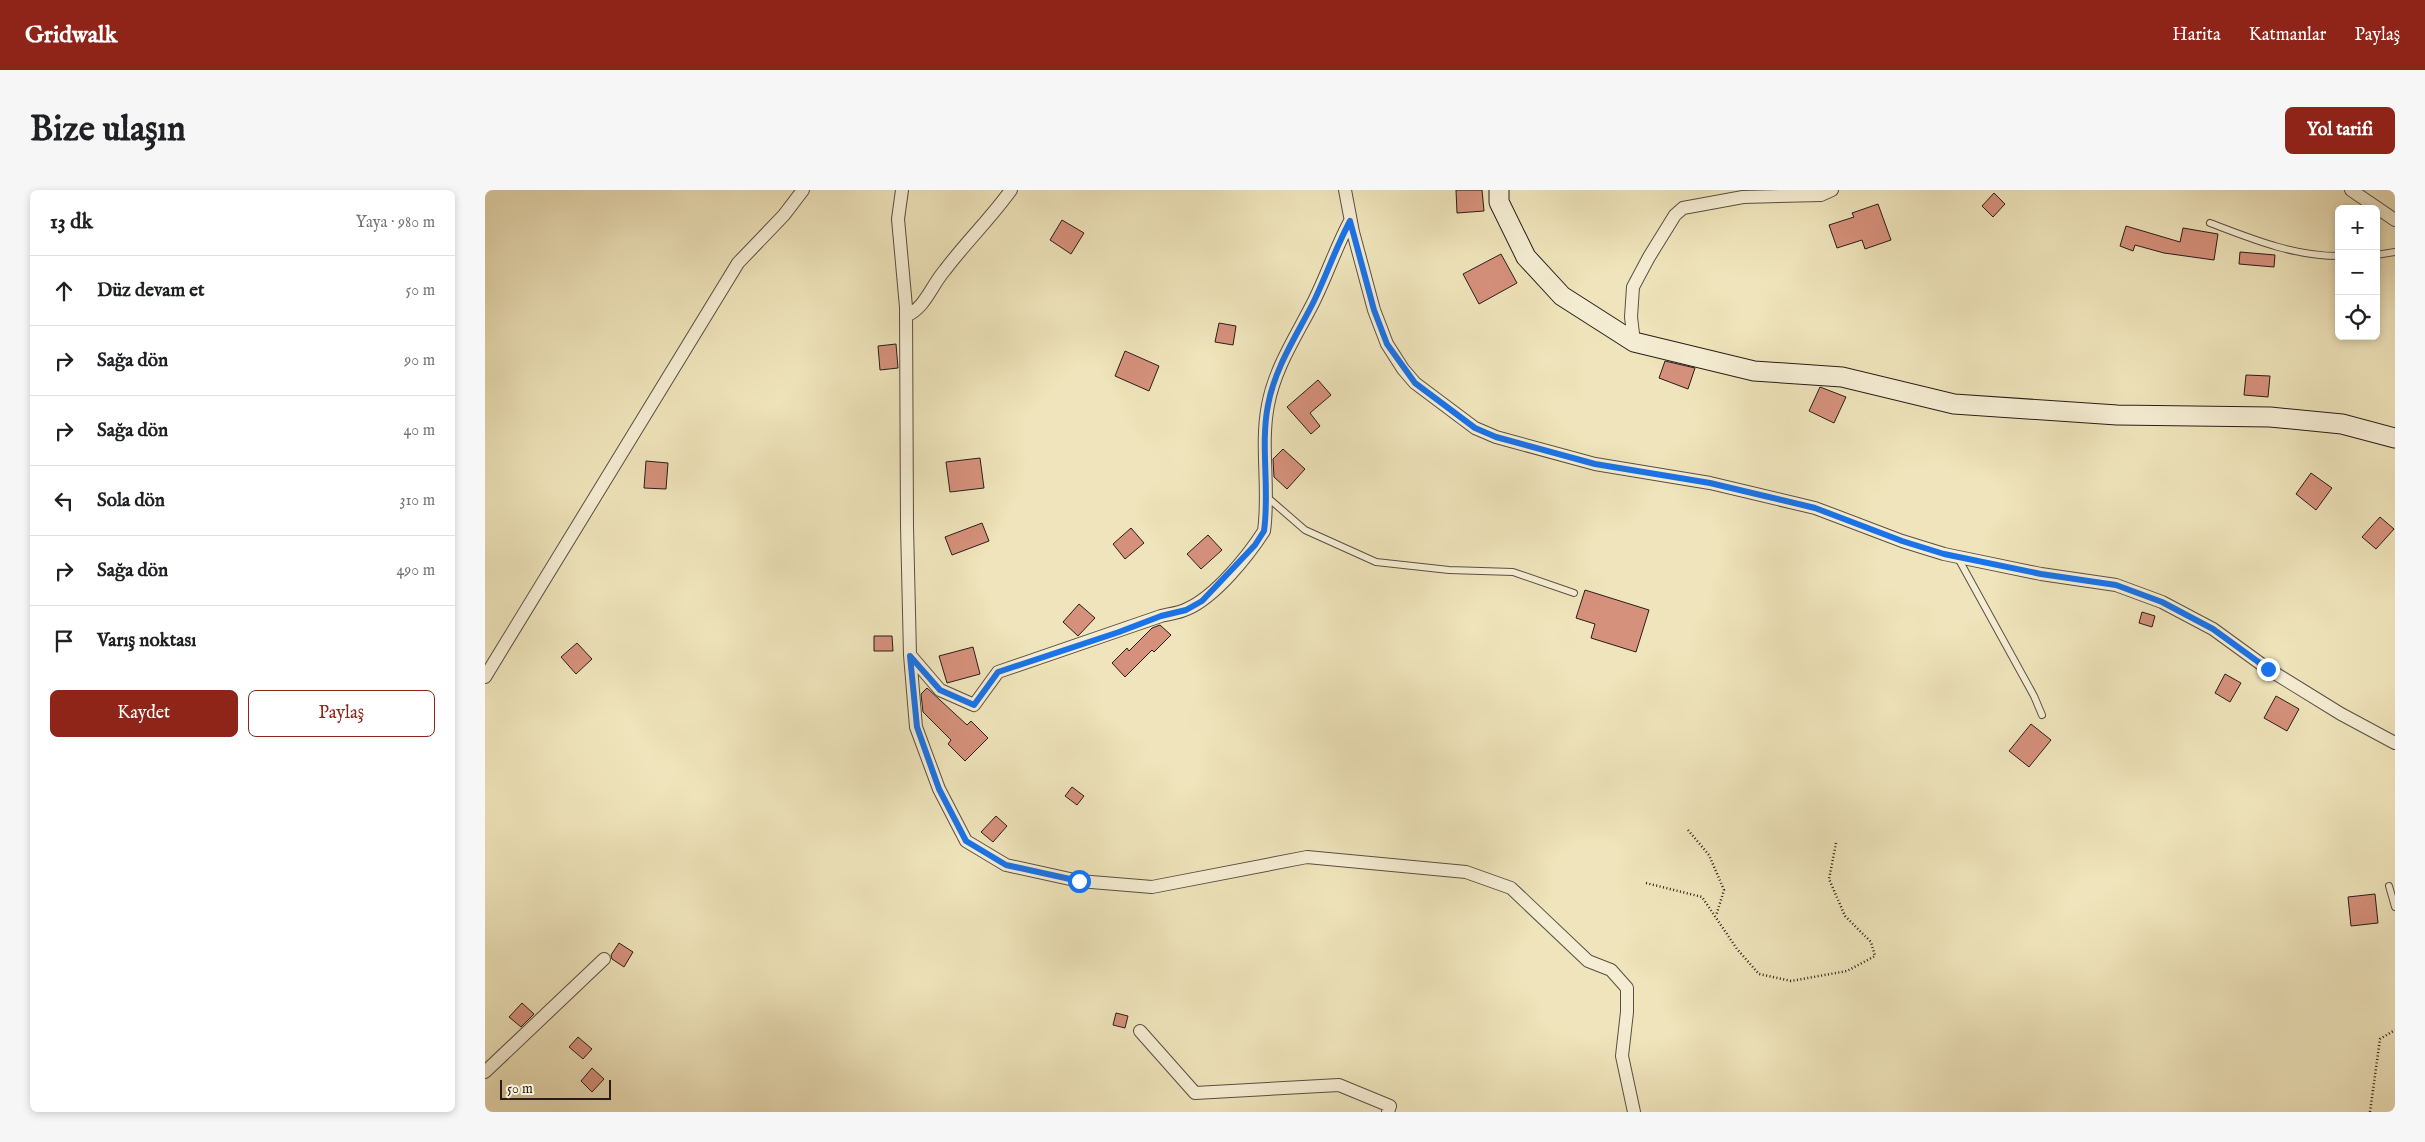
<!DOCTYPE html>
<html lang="tr">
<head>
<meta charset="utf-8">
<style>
	body { margin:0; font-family:"IM FELL English",serif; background:#f6f6f6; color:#202124 }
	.controls { position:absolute; right:15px; top:15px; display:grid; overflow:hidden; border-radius:8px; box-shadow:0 2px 8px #0003 }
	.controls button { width:45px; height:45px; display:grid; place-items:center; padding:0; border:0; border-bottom:1px solid #e0e0e0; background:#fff; color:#202124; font:25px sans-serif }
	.scale { position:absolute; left:15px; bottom:12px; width:111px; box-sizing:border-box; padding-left:5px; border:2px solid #291d18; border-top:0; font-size:14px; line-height:18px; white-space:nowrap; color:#291d18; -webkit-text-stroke:4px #f5edd3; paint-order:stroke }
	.stop { position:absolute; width:15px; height:15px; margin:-11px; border:4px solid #1a73e8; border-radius:50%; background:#fff }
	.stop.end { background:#1a73e8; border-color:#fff; box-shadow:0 1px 5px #0008 }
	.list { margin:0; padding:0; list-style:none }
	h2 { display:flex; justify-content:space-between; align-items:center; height:65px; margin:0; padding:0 20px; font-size:21px }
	h2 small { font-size:16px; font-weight:400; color:#757577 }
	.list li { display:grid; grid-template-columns:32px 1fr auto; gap:15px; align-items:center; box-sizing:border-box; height:70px; padding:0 20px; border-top:1px solid #e0e0e0 }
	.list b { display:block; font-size:19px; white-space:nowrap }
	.list em { font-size:16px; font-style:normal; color:#757577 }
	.actions { display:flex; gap:10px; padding:15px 20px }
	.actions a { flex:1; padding:11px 0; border:1px solid #8f2418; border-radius:8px; text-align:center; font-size:18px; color:#8f2418 }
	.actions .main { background:#8f2418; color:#fff }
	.icon { flex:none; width:28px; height:28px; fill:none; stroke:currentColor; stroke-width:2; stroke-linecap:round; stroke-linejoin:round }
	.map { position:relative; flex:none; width:1910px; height:922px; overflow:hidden; border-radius:8px }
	header { display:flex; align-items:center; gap:30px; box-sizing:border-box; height:70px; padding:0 25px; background:#8f2418; color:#fff }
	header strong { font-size:24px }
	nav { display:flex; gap:28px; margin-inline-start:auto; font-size:18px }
	.intro { display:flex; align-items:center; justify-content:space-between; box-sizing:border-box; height:120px; padding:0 30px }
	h1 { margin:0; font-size:35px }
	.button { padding:12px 22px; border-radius:8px; background:#8f2418; color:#fff; font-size:18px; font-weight:700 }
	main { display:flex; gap:30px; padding:0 30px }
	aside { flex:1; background:#fff; border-radius:8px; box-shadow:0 2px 8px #0003 }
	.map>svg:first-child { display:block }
	.building { fill:#d6917c; stroke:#291d18 }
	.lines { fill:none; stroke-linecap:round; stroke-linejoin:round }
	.lane-casing { stroke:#5a4f41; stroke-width:8 }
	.street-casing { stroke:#5a4f41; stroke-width:14 }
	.secondary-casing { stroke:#291d18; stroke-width:21 }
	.path { stroke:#291d18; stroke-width:2.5; stroke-dasharray:1 2.5; stroke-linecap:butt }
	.lane { stroke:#f5edd3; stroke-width:6 }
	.street { stroke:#f5edd3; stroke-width:12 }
	.secondary { stroke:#f5edd3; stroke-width:19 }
	.route { stroke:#1a73e8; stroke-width:6 }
</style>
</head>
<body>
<header>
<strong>Gridwalk</strong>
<nav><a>Harita</a><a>Katmanlar</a><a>Paylaş</a></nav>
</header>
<div class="intro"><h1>Bize ulaşın</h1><a class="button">Yol tarifi</a></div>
<main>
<aside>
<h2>13 dk<small>Yaya · 980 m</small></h2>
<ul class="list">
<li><svg class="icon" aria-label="ahead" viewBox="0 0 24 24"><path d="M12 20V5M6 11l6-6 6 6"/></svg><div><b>Düz devam et</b></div><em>50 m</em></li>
<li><svg class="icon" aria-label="right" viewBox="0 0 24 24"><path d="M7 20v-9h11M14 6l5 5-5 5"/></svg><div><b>Sağa dön</b></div><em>90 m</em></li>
<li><svg class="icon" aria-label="right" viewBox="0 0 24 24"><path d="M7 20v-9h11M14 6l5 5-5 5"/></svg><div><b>Sağa dön</b></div><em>40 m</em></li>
<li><svg class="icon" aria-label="left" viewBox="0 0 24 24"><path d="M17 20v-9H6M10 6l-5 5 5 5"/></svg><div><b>Sola dön</b></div><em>310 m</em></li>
<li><svg class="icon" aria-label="right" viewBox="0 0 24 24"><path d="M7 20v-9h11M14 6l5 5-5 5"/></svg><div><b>Sağa dön</b></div><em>490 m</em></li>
<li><svg class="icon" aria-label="arrive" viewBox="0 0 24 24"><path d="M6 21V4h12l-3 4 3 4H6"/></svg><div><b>Varış noktası</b></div></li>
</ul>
<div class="actions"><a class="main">Kaydet</a><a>Paylaş</a></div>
</aside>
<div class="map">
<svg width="1910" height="922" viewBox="0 0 1910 922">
	<rect width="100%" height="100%" fill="#efe4bb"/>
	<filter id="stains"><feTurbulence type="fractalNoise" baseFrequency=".004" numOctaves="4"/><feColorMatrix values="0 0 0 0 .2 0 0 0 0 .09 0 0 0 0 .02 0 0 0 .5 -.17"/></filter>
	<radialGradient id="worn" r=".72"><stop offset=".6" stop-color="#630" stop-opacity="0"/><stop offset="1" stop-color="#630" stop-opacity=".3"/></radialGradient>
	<path class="building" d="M 971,0 L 997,0 L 999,21 L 972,23 Z
		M 1509,3 L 1520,14 L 1508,27 L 1497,16 Z
		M 1393,14 L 1406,50 L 1380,59 L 1377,50 L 1352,58 L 1344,35 L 1369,27 L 1367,23 Z
		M 577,30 L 599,43 L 586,64 L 565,50 Z
		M 1641,36 L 1695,52 L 1698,38 L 1733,44 L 1729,70 L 1679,63 L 1650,55 L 1648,61 L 1635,56 Z
		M 1755,62 L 1790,65 L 1789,77 L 1754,74 Z
		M 1016,64 L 1032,93 L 994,114 L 978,84 Z
		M 734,133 L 751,136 L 748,155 L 730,152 Z
		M 411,154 L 413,178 L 395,180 L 393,156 Z
		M 640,161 L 674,176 L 664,201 L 630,186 Z
		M 1180,171 L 1210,178 L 1203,199 L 1174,188 Z
		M 1761,185 L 1785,186 L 1783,207 L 1759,205 Z
		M 833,190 L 846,205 L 825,223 L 835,236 L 826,244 L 802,217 Z
		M 1335,197 L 1361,207 L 1349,233 L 1324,221 Z
		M 798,259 L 820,279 L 802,299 L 789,287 L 788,269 Z
		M 495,268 L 499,298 L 465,302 L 461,272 Z
		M 161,271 L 183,273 L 181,299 L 159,298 Z
		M 1826,283 L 1847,298 L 1831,320 L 1811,304 Z
		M 1895,327 L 1909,339 L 1891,359 L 1877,347 Z
		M 497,333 L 504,351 L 467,365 L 460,347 Z
		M 646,338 L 659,353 L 640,369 L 628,354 Z
		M 723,345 L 737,360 L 716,379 L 702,364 Z
		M 1100,400 L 1164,420 L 1151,462 L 1106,448 L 1110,434 L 1091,428 Z
		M 594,414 L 610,428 L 593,446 L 578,432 Z
		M 1657,422 L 1670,426 L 1667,437 L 1654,433 Z
		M 675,435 L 686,445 L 669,462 L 667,460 L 640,487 L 627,473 L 642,458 L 644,461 L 667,438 Z
		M 389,446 L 407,446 L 408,461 L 389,461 Z
		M 92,453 L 107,469 L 91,484 L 76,467 Z
		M 488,457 L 495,484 L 462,493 L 454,466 Z
		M 1740,484 L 1756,493 L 1745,512 L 1730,503 Z
		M 442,498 L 482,535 L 486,531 L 503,548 L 480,571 L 463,554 L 466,550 L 438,522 L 436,504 Z
		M 1791,506 L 1814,519 L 1802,541 L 1779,528 Z
		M 1546,534 L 1566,550 L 1544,577 L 1524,561 Z
		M 587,597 L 599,606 L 592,615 L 580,606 Z
		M 511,626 L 522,636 L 508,652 L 496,642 Z
		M 1890,704 L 1893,733 L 1866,736 L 1863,707 Z
		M 134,753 L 148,762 L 139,777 L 127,769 L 126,765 Z
		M 37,813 L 49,824 L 36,837 L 24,827 Z
		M 631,823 L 643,826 L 640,838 L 628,835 Z
		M 93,847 L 107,859 L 98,869 L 84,857 Z
		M 107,878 L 119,889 L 107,902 L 96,891 Z"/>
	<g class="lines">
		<defs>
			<path id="lane" d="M 1725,33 C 1767,49 1808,66 1854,66
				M 1891,65 L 1910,62
				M 782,307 L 820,340 L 891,372 L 964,380 L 1028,382 L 1089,403
				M 1473,368 L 1549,506 L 1557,525
				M 1904,696 L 1910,717"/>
			<path id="street" d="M 417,0 L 413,29 L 421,117 L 422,336 L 425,465 L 431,537 L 454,599 L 481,651 L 521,675 L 594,691 L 667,697 L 822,667 L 981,682 L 1026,698 L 1103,771 L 1126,780 L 1142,798 L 1142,822 L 1137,866 L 1149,922
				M 860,0 L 868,42 L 889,120 L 902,154 L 918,179 L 930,193 L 990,238 L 1011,247 L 1110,274 L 1225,293 L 1330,318 L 1417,351 L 1459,364 L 1556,384 L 1631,395 L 1677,412 L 1728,439 L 1783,479 L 1856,524 L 1910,553
				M 1866,0 L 1910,30
				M 421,126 C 441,117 446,96 460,80 C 481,52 506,28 526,0
				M 1149,152 L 1146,127 L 1148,97 L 1164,67 L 1190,25 L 1198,18 L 1258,7 L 1336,5 L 1347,0
				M 425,465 L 455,500 L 489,515 L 513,482 L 676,426 C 684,424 694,423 702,419 C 730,407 763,366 779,341 C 785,299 775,256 783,215 C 790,177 812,145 829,111 C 842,85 851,57 865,31
				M 0,487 L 253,73 L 299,25 L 318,0
				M 655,841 L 710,903 L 854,895 L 905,916 L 903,922
				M 0,882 L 119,769"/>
			<path id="secondary" d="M 1014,0 L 1014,12 L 1041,67 L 1077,106 L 1149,152 L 1269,181 L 1357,187 L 1469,214 L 1632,225 L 1785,227 L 1857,234 L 1910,248"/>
		</defs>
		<use href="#lane" class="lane-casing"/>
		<use href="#street" class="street-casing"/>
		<use href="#secondary" class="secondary-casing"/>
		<path class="path" d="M 1203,640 L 1224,665 L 1239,700 L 1231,726
			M 1161,693 L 1217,707 L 1252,759 L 1274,784 L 1306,791 L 1362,781 L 1390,766 L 1386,752 L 1360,726 L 1344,689 L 1351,653
			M 1885,922 L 1895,849 L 1910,840"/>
		<use href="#lane" class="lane"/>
		<use href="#street" class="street"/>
		<use href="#secondary" class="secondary"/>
	</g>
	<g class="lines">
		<path class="route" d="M 594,691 L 521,675 L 481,651 L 454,599 L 432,537 L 425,466 L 455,500 L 489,515 L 513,482 L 634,442 L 676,426 L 701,420 L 717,411 L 770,355 L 779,341 C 785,299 775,256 783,215 C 790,177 812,145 829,111 C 842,84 851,57 865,31 L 889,120 L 902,154 L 930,193 L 990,238 L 1011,247 L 1110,274 L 1225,293 L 1330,318 L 1417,351 L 1459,364 L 1556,384 L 1631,395 L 1677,412 L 1728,439 L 1783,479"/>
	</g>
	<rect width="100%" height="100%" filter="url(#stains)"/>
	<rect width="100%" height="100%" fill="url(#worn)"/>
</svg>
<div class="controls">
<button>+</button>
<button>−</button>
<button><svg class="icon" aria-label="locate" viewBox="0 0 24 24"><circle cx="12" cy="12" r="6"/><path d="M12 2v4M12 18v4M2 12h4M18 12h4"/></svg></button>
</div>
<div class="scale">50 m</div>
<div class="stop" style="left:594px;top:691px"></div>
<div class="stop end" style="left:1783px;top:479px"></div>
</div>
</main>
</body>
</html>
